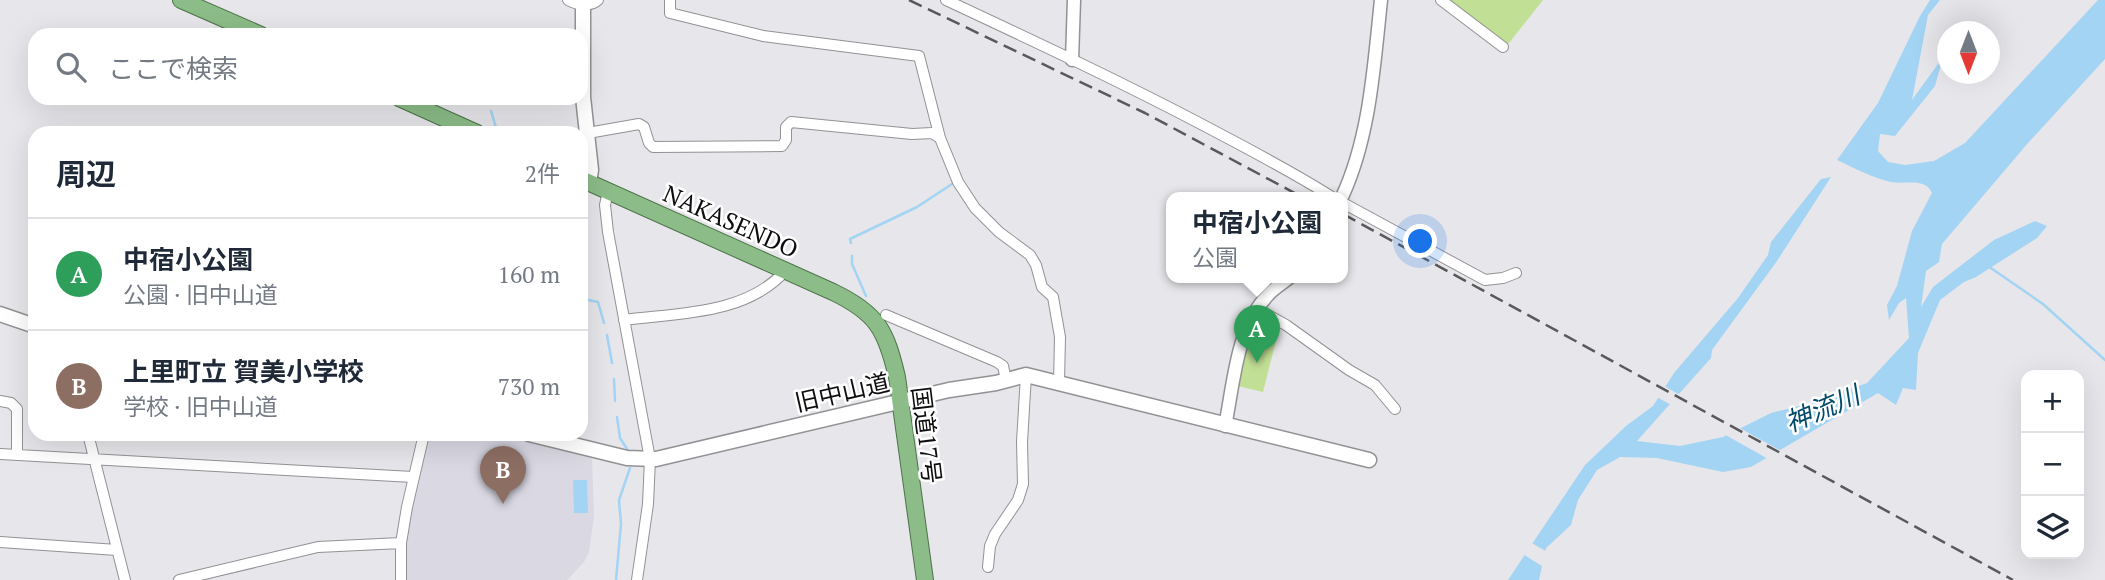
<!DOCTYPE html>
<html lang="ja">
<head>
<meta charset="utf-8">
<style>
	body { margin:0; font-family:"PT Serif","Noto Sans JP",serif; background:#f6f6f7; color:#1f2937 }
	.controls { position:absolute; right:21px; bottom:21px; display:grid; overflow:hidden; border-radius:14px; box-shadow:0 7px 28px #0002 }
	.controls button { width:63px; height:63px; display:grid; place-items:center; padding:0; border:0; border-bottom:2px solid #e0e1e3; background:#fff; color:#1f2937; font:35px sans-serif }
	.compass { position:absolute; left:1937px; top:21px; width:63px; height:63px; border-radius:50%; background:#fff; box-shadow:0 7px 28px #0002; rotate:180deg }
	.you { position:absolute; left:1421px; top:242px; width:24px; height:24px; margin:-18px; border:5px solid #fff; border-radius:50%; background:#1a73e8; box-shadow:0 0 0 10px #1a73e833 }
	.badge { display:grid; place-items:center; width:46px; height:46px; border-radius:50%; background:#725ed9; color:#fff; font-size:23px; font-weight:700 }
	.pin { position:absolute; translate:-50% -58px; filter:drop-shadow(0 2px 4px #0008) }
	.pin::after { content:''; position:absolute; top:37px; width:24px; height:21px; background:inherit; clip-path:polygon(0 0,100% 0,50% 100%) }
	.popup { position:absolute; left:1166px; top:192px; width:182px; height:91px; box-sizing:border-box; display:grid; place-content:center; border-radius:14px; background:#fff; filter:drop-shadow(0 2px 5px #0005); font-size:23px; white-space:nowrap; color:#747a83 }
	.popup b { font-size:26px; color:#1f2937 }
	.popup::after { content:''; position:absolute; left:50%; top:100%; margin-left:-14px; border:14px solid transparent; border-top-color:#fff }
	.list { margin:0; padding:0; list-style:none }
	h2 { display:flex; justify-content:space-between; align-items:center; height:91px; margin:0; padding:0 28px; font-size:30px }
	h2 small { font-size:23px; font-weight:400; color:#747a83 }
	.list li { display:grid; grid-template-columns:46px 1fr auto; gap:21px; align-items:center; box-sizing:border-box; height:112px; padding:0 28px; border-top:2px solid #e0e1e3 }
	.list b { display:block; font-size:26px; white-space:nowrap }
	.list p { margin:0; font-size:23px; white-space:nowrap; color:#747a83 }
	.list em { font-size:23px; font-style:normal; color:#747a83 }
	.icon { flex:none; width:38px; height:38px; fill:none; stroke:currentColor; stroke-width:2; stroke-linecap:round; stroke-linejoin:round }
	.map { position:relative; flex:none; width:2105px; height:580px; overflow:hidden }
	.search { position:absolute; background:#fff; box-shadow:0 7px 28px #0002; left:28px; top:28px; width:560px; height:77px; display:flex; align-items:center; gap:18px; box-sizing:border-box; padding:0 24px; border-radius:21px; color:#747a83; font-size:26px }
	.panel { position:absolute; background:#fff; box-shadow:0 7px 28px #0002; left:28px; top:126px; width:560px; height:315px; border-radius:21px }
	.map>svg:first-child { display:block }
	.built { fill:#dad8e3 }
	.green { fill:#c2e095 }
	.water { fill:#a3d4f4 }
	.pier { fill:#e7e6ea }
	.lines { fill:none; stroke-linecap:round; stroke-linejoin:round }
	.stream { stroke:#a3d4f4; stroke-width:2.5 }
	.minor-casing { stroke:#929194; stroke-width:12 }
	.tertiary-casing { stroke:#929194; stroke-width:15 }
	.secondary-casing { stroke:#929194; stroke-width:17 }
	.trunk-casing { stroke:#4d734a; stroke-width:18 }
	.minor { stroke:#fff; stroke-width:10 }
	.tertiary { stroke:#fff; stroke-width:12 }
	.secondary { stroke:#fff; stroke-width:14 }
	.trunk { stroke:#8cbc88; stroke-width:16 }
	.rail { stroke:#59585b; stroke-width:2.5; stroke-dasharray:14 7; stroke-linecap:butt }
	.labels { text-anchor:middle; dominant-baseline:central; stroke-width:5; stroke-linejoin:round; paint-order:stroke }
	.street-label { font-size:24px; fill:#0d0c0e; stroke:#fff }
	.water-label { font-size:26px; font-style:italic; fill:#004a6c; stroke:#fff }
</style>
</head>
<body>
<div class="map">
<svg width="2105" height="580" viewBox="0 0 2105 580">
	<rect width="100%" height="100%" fill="#e7e6ea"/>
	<path class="built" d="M 427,434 L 495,434 L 592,458 L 594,516 L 589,552 L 584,562 L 567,580 L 404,580 L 407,564 L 405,545 L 417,476 Z"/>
	<path class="green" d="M 1441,0 L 1543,0 L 1509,43 L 1503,47 Z
		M 1261,315 L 1280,325 L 1263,392 L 1238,386 L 1252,326 Z"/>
	<path class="water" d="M 1930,0 L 1940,0 L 1928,15 L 1912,100 L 1943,57 L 1935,86 L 1895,136 L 1880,134 L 1878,151 L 1888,162 L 1905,165 L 1934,161 L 1965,143 L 2098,0 L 2105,0 L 2105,59 L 2028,143 L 1942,244 L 1939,262 L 1926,271 L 1921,307 L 1933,287 L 1994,240 L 2035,221 L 2047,226 L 2037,238 L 1976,277 L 1964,282 L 1940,300 L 1918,353 L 1916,390 L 1903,388 L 1896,405 L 1878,393 L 1751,467 L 1723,472 L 1657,458 L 1620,457 L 1597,470 L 1578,500 L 1571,525 L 1546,548 L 1539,580 L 1508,580 L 1585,465 L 1626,426 L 1653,406 L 1674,373 L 1738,298 L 1768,255 L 1771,242 L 1821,179 L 1831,177 L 1777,261 L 1712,350 L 1711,358 L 1637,441 L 1680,446 L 1723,437 L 1771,413 L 1804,405 L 1867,383 L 1909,338 L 1906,298 L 1899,303 L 1889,320 L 1887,305 L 1897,286 L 1912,231 L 1932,193 C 1925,177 1905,185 1891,182 C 1873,178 1854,168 1837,160 L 1878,103 L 1920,16 Z
		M 573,480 L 587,480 L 588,513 L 574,513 Z"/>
	<path class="pier" d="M 1662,385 L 1682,396 L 1673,406 L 1655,396 Z
		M 1736,426 L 1783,452 L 1770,460 L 1722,433 Z
		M 1530,542 L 1549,553 L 1545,568 L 1523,554 Z"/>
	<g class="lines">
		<path class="stream" d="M 491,111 L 497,131
			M 851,243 L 850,239 L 917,207 L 952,184
			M 852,256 L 852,264 L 866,296
			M 1988,266 L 2043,304 L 2105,360
			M 581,292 L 583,299 L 598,302 L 604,323
			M 607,335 L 612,363
			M 614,379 L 615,401
			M 617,417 L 620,438 L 629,452
			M 616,580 L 621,524 L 619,500 L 630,468"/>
		<defs>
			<path id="minor" d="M 568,0 C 576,5 591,7 598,0
				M 670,0 L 670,13 L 763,36 L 919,56 L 940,138
				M 946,0 C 1038,43 1130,86 1220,134 C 1258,154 1296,174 1332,197
				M 1441,0 L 1503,47
				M 588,133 L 639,124 L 644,127 L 649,143 L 653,147 L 782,146 L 786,140 L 786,127 L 791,122 L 912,134 L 932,133 L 940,138 L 958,182 L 975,208 L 999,232 L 1030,255 L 1036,265 L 1042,287 L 1053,297 L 1060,337 L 1059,382
				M 608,191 L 605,205 L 608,232 L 650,459 L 648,504 L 637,580
				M 1343,203 L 1485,280 L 1503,278 L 1516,273
				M 1257,309 L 1286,325 L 1349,370 L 1375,385 L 1395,409
				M 886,315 L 997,362 L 1003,366 L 1006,380
				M 624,320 C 677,313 746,315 785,271
				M 0,401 L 11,403 L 17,409 L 17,455
				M 88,434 L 125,580
				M 0,454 L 413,477
				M 0,542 L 117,550
				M 988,567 L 990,546 L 995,534 L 1018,500 L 1023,484 L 1022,442 L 1026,375
				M 179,580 L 318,547 L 401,543
				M 401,580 L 401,543 L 407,507 L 424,434"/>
			<path id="tertiary" d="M 1072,60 L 1074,0
				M 1342,197 C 1370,137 1374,65 1381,0
				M 1225,426 C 1234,383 1236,328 1268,295 C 1274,288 1283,283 1290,277"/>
			<path id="secondary" d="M 583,0 L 583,97 L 591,170 L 589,182
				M 0,314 L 35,326
				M 529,434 L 627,458 L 656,459 L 949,390 L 996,383 L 1026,375 L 1369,460"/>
			<path id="trunk" d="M 181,0 L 261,35
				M 399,98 L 477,133
				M 581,179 L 833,292 C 877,313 886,330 897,377 L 925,580"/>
		</defs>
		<use href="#minor" class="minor-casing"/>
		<use href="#tertiary" class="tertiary-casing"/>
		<use href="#secondary" class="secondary-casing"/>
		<use href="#trunk" class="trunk-casing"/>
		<use href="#minor" class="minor"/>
		<use href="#tertiary" class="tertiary"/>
		<use href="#secondary" class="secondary"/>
		<use href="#trunk" class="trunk"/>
		<path class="rail" d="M 909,0 L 1145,113 L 1302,197
			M 1343,214 L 2013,580"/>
	</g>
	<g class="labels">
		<g class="street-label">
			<text transform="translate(731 221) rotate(24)">NAKASENDO</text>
			<text transform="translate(842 392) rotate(-13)">旧中山道</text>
			<text transform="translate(927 435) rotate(83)">国道17号</text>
		</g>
		<g class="water-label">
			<text transform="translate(1822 408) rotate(-23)">神流川</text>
		</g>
	</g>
</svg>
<div class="controls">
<button>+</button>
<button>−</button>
<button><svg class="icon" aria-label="layers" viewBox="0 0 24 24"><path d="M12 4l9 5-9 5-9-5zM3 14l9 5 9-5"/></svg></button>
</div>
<svg class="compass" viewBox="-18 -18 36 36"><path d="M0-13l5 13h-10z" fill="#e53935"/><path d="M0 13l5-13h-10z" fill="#747a83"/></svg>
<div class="you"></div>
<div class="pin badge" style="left:1257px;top:363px;background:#2e9e5b">A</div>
<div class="popup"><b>中宿小公園</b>公園</div>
<div class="pin badge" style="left:503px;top:504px;background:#8d6e63">B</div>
<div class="search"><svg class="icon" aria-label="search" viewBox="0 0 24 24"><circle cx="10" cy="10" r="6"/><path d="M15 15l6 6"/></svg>ここで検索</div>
<section class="panel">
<h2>周辺<small>2件</small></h2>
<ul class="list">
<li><span class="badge" style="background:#2e9e5b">A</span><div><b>中宿小公園</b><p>公園 · 旧中山道</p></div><em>160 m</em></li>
<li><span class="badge" style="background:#8d6e63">B</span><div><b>上里町立 賀美小学校</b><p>学校 · 旧中山道</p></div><em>730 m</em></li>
</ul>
</section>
</div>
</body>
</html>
